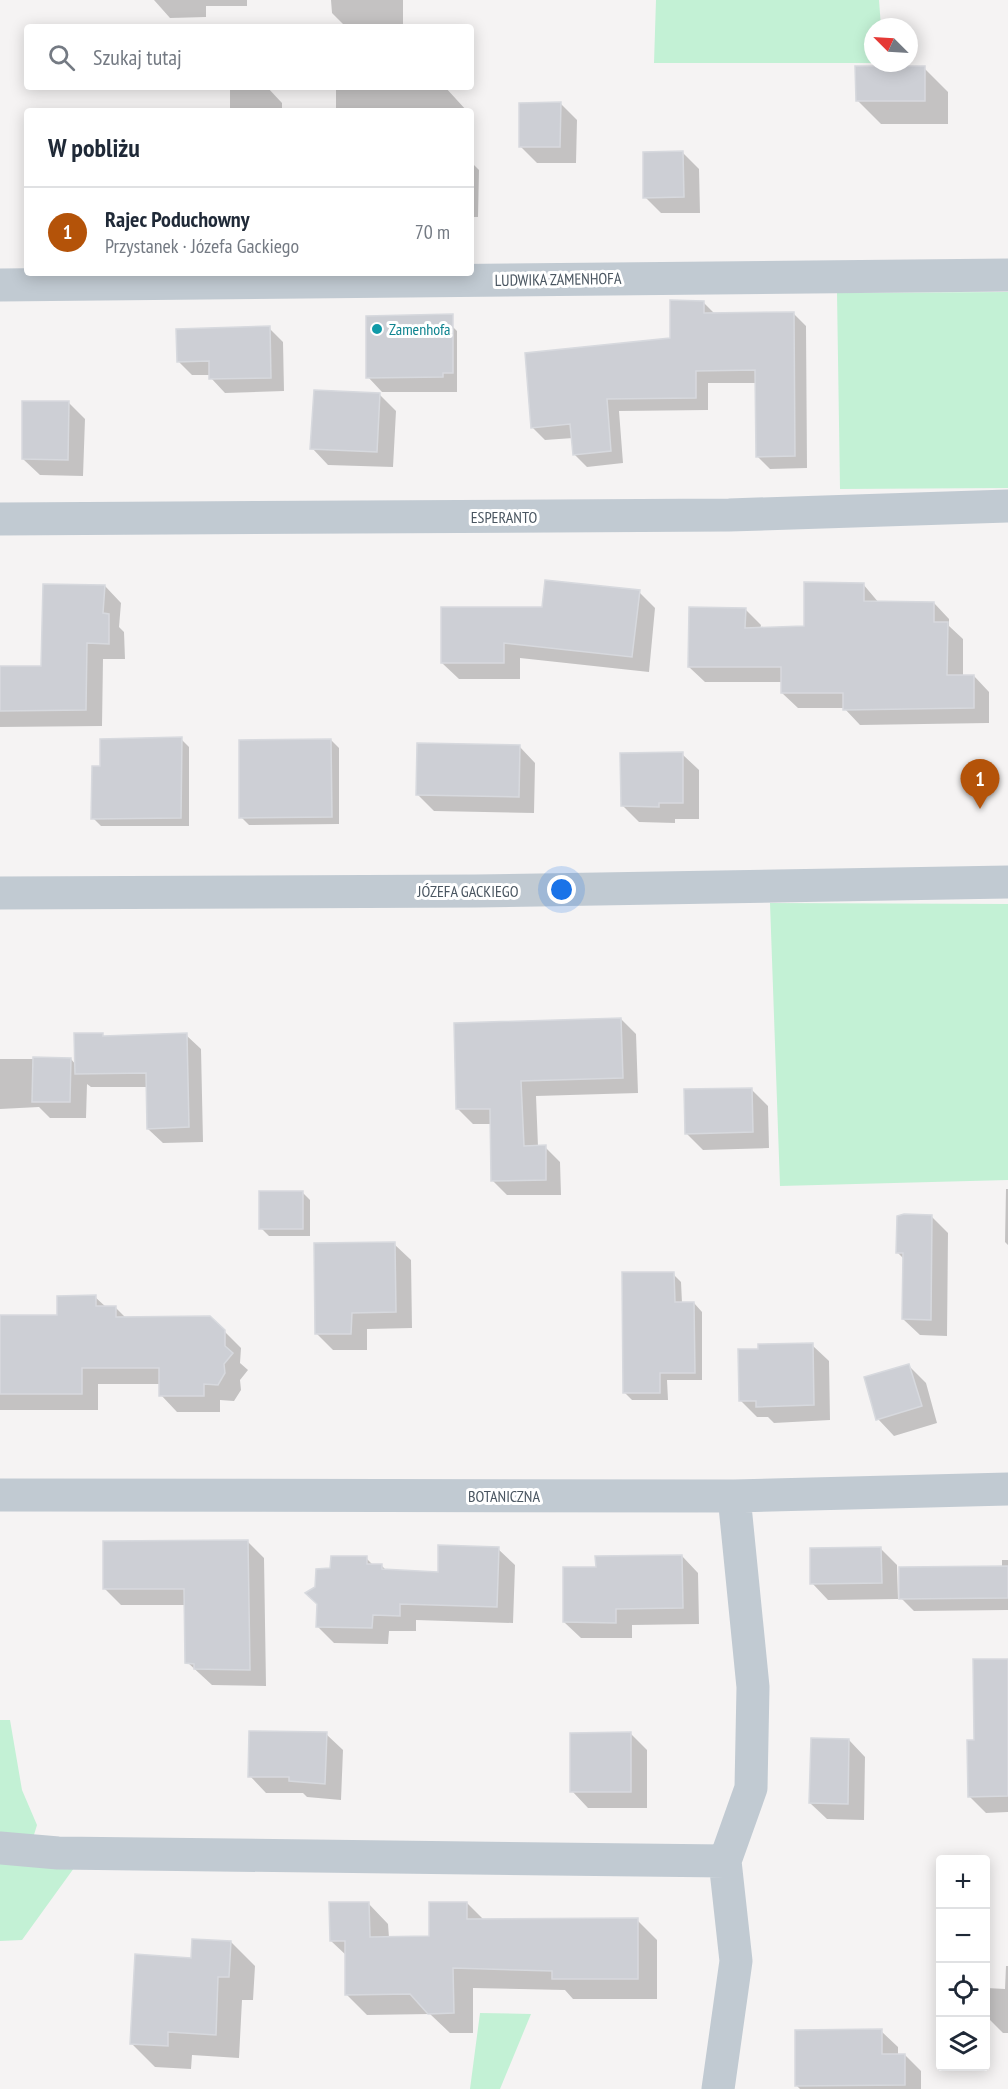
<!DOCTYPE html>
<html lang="pl">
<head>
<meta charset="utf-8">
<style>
	body { margin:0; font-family:"PT Sans Narrow",sans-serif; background:#f6f6f7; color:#1f2937 }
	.controls { position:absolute; right:18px; bottom:18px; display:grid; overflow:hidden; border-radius:6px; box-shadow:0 3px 15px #0003 }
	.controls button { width:54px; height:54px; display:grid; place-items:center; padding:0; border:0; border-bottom:2px solid #e0e1e3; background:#fff; color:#1f2937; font:30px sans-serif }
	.compass { position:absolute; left:864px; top:18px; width:54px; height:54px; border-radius:50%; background:#fff; box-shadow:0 3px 15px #0003; rotate:294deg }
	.you { position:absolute; left:562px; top:890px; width:21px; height:21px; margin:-15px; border:4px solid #fff; border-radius:50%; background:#1a73e8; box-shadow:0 0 0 9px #1a73e833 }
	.badge { display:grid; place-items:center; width:39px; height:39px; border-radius:50%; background:#b45309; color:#fff; font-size:20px; font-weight:700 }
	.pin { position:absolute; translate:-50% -50px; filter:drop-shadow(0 2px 3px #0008) }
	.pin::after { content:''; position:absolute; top:32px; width:21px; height:18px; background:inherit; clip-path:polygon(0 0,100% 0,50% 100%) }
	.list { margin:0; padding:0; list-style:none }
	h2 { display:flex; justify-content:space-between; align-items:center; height:78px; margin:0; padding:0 24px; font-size:26px }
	h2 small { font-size:20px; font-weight:400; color:#747a83 }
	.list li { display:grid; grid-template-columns:39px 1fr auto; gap:18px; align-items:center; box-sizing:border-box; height:90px; padding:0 24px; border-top:2px solid #e0e1e3 }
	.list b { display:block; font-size:22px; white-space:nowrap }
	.list p { margin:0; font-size:20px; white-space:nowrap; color:#747a83 }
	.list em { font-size:20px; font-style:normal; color:#747a83 }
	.icon { flex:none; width:33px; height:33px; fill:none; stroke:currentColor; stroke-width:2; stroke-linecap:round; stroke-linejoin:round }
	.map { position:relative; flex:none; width:1008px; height:2089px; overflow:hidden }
	.search { position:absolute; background:#fff; box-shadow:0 3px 15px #0003; left:24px; top:24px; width:450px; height:66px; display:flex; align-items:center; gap:15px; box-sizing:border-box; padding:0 21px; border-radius:6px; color:#747a83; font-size:22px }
	.panel { position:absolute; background:#fff; box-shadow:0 3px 15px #0003; left:24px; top:108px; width:450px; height:168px; border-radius:6px }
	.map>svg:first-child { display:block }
	.green { fill:#c3f1d5 }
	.shadow { fill:#0003 }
	.building { fill:#cdcfd5; stroke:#d7d9de; stroke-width:1.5 }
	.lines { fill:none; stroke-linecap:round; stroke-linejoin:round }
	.minor { stroke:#c1cad2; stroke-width:33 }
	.culture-dot { fill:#0f9aa8; stroke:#fff; stroke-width:2 }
	.labels { text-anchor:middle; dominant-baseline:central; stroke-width:6; stroke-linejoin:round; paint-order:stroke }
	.street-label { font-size:16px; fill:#4a5661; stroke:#fff }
	.culture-label { font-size:16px; fill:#0d838f; stroke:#fff; text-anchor:start }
</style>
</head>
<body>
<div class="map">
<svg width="1008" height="2089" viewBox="0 0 1008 2089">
	<rect width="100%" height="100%" fill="#f5f3f3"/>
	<path class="green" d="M 656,0 L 879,0 L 881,27 L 873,27 L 873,63 L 654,63 Z
		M 1008,292 L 1008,488 L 840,489 L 837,293 Z
		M 770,903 L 1008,904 L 1008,1180 L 780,1186 Z
		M 0,1720 L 10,1720 L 22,1790 L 37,1825 L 33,1838 L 0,1834 Z
		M 0,1862 L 74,1868 L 22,1940 L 0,1941 Z
		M 480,2013 L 531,2014 L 500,2089 L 470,2089 Z"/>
	<path class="shadow" d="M 154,0 L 247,0 L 247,6 L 206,6 L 206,17 L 170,18 Z
		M 331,0 L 403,0 L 403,27 L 346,27 L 332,13 Z
		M 924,68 L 948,92 L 948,124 L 881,124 L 857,100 Z
		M 230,87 L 267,87 L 282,103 L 282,111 L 230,111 Z
		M 336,87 L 445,87 L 467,111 L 336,111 Z
		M 560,103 L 577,120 L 576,163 L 537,163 L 520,146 Z
		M 683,153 L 699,169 L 700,213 L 661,213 L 645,197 Z
		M 471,162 L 479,170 L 478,217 L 471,217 Z
		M 703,302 L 716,315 L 793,313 L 806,326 L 807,468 L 770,469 L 757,456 L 757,383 L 708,383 L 708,410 L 619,411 L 623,463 L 587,467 L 574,454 L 573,438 L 545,440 L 532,427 L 672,340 Z
		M 442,316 L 457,331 L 457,392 L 382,392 L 368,377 Z
		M 269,328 L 283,342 L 284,391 L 225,393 L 211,378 L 210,375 L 192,375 L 178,361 Z
		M 380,395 L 396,411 L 393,467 L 328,465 L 312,448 Z
		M 68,402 L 85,419 L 83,476 L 40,475 L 23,459 Z
		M 863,584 L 879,603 L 934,603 L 949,619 L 949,626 L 963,639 L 963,676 L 974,676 L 989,692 L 989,723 L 860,725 L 844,708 L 798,708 L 782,693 L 782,682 L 705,682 L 689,667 L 745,609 L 761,625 L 760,629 L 805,627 Z
		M 105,586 L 121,603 L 119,627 L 124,632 L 125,659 L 103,659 L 102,726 L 0,727 L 0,667 L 43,667 Z
		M 639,592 L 655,608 L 649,672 L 520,658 L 520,679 L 459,679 L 442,663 L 543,609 Z
		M 181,739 L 189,747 L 189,826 L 101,826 L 93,818 L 102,767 Z
		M 331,740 L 339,748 L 339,824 L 249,825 L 241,817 Z
		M 519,746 L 535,763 L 534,813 L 434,811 L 418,795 Z
		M 682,754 L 699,770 L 699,819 L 675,819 L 675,823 L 639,822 L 622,805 Z
		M 621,1019 L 636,1034 L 638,1093 L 536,1096 L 538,1147 L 545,1147 L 560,1162 L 561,1195 L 507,1195 L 492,1180 L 492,1124 L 473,1124 L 458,1109 Z
		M 102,1034 L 105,1037 L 186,1035 L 201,1049 L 203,1142 L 163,1143 L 148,1129 L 148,1087 L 91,1087 L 87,1084 L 86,1118 L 50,1118 L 39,1107 L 0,1109 L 0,1059 L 71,1059 L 76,1065 Z
		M 751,1089 L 768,1106 L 769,1148 L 703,1150 L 686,1133 Z
		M 1006,1189 L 1008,1189 L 1008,1245 L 1005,1242 Z
		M 302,1192 L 310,1200 L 310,1236 L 269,1236 L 261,1228 Z
		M 931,1216 L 948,1233 L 947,1336 L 920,1335 L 903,1319 L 904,1259 L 897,1252 Z
		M 394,1244 L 411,1260 L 412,1328 L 367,1329 L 367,1350 L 333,1350 L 317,1334 Z
		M 673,1274 L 681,1282 L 682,1303 L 694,1303 L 702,1312 L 702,1380 L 667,1380 L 668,1400 L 632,1400 L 624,1392 Z
		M 95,1297 L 106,1307 L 115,1307 L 126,1318 L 224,1331 L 241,1348 L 240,1363 L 248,1370 L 240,1380 L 241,1390 L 234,1401 L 220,1400 L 220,1412 L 177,1412 L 161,1395 L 161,1384 L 98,1384 L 98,1410 L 0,1410 L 0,1317 L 59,1316 Z
		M 812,1345 L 829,1361 L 830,1420 L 774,1423 L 768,1417 L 757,1417 L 740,1400 Z
		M 909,1366 L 926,1383 L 937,1423 L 894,1436 L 878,1419 Z
		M 248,1542 L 264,1558 L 266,1686 L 212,1685 L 187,1662 L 186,1605 L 121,1605 L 104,1588 Z
		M 498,1549 L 515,1565 L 513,1623 L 416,1620 L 416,1631 L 389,1631 L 388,1644 L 334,1643 L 318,1627 L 317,1588 L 331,1570 L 366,1558 L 373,1565 L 381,1565 L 387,1571 L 439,1573 Z
		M 881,1549 L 897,1565 L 898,1599 L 828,1600 L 812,1583 Z
		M 682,1556 L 698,1573 L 699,1624 L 632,1625 L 632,1638 L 581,1638 L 564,1622 L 597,1569 Z
		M 1002,1560 L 1008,1560 L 1008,1610 L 914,1611 L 901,1598 L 1002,1567 Z
		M 1008,1661 L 1008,1812 L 986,1813 L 969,1796 L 975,1742 Z
		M 326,1734 L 343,1750 L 341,1800 L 307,1797 L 303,1793 L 266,1793 L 250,1776 Z
		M 631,1734 L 647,1750 L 647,1808 L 588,1808 L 572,1791 Z
		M 849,1740 L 865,1757 L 864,1820 L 827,1819 L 810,1803 Z
		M 368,1903 L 388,1924 L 389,1938 L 430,1938 L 467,1903 L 484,1920 L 637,1920 L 657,1940 L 657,1999 L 573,1999 L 565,1990 L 473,1988 L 473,2033 L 450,2033 L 430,2014 L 367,2015 L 346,1994 L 347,1956 L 331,1941 Z
		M 231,1942 L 255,1966 L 253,2000 L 242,2000 L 239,2058 L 192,2055 L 191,2069 L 155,2067 L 132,2044 L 192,1959 Z
		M 1006,1966 L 1008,1966 L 1008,2033 L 1003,2033 L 987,2017 L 987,1988 L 1005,1989 Z
		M 881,2031 L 898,2047 L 898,2055 L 905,2055 L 921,2071 L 921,2089 L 800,2089 L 797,2086 Z"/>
	<path class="building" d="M 855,66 L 925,66 L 925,101 L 856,101 Z
		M 561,102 L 560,147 L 519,147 L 519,103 Z
		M 683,151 L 684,197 L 643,198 L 643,152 Z
		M 670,300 L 704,301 L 704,313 L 794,312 L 795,456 L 756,457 L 755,370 L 696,371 L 696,398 L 607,399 L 611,451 L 573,455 L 570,424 L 531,428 L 525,353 L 670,338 Z
		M 453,314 L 453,373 L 443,373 L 443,377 L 366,378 L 366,316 Z
		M 270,326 L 271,378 L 209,379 L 209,361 L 177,362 L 176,329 Z
		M 314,390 L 380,393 L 377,452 L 310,449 Z
		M 22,401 L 69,401 L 68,460 L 22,459 Z
		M 545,580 L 640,590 L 632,657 L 504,643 L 504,663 L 441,663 L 441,607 L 542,607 Z
		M 804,582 L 864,583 L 864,601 L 934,602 L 934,622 L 948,622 L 947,675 L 974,675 L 974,708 L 843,710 L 843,693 L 781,693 L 781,667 L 688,667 L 689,607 L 746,608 L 745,628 L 804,626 Z
		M 43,584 L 105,585 L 103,613 L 109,614 L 109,644 L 87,643 L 86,710 L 0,711 L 0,666 L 41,666 Z
		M 182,737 L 181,818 L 91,819 L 92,766 L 100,766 L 100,739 Z
		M 331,739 L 332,817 L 239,818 L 239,740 Z
		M 417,743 L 520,745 L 519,797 L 416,795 Z
		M 683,752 L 683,803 L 659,803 L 659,807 L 621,806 L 620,753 Z
		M 621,1018 L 623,1078 L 521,1081 L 524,1146 L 546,1145 L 546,1180 L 491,1181 L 490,1109 L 456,1109 L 454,1023 Z
		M 74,1033 L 103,1033 L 103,1036 L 187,1033 L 189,1127 L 147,1129 L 146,1073 L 75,1074 Z
		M 33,1057 L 71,1058 L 70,1102 L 32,1102 Z
		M 752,1088 L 753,1132 L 685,1134 L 684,1089 Z
		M 259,1191 L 303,1191 L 303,1229 L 259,1229 Z
		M 904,1214 L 932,1215 L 931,1320 L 902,1319 L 903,1253 L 896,1253 L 897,1216 Z
		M 395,1242 L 396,1312 L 352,1313 L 351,1334 L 315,1334 L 314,1243 Z
		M 622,1272 L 674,1272 L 675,1302 L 694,1302 L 695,1373 L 660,1373 L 660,1393 L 623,1393 Z
		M 96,1295 L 96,1306 L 116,1306 L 116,1317 L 210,1316 L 225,1330 L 225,1346 L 233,1353 L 224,1364 L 225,1373 L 218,1385 L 204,1384 L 204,1396 L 159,1396 L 159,1368 L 82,1368 L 82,1394 L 0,1394 L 0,1315 L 57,1315 L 57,1296 Z
		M 813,1343 L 814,1405 L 756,1407 L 756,1401 L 739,1401 L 738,1349 L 758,1349 L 758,1344 Z
		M 909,1364 L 922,1406 L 876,1420 L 864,1377 Z
		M 248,1540 L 250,1670 L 194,1669 L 194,1664 L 185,1663 L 184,1589 L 103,1589 L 103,1541 Z
		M 438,1545 L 499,1547 L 497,1607 L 400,1604 L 400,1616 L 373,1615 L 372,1628 L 316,1627 L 317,1604 L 305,1593 L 315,1587 L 316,1569 L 330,1568 L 331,1556 L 367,1556 L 367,1564 L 382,1564 L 382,1569 L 438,1572 Z
		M 881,1547 L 882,1583 L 810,1584 L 810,1548 Z
		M 682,1555 L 683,1608 L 616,1609 L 616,1623 L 563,1622 L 563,1567 L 596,1567 L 595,1556 Z
		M 1008,1566 L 1008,1598 L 899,1599 L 899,1567 Z
		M 973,1659 L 1008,1659 L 1008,1796 L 968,1797 L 967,1740 L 974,1740 Z
		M 249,1731 L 327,1732 L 325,1784 L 289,1781 L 289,1777 L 248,1777 Z
		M 631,1732 L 631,1792 L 570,1792 L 570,1733 Z
		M 811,1738 L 849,1739 L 848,1804 L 809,1803 Z
		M 329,1902 L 369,1902 L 370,1937 L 429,1936 L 429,1902 L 467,1902 L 467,1919 L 638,1918 L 638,1979 L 552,1979 L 552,1971 L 453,1968 L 454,2013 L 428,2014 L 410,1994 L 345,1995 L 345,1941 L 330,1941 Z
		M 192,1939 L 231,1941 L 229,1977 L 218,1977 L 216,2035 L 168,2032 L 168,2046 L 130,2044 L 135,1954 L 191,1958 Z
		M 882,2029 L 882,2054 L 905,2054 L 905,2085 L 795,2086 L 795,2030 Z"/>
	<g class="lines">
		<path class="minor" d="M 0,285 L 1008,275
			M 0,519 L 729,515 L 1008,506
			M 0,893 L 476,891 L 1008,882
			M 0,1495 L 734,1496 L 1008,1489
			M 0,1848 L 58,1853 L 725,1861
			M 718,2089 L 736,1961 L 725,1861 L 751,1788 L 753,1687 L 734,1496"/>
	</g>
	<circle class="culture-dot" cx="377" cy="329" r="6"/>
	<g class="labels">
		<g class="street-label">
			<text transform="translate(558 279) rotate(-1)">LUDWIKA ZAMENHOFA</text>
			<text x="504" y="517">ESPERANTO</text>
			<text x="468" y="891">JÓZEFA GACKIEGO</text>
			<text x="504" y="1496">BOTANICZNA</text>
		</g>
		<g class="culture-label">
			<text x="389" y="329">Zamenhofa</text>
		</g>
	</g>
</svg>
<div class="controls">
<button>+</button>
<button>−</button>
<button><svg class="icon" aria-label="locate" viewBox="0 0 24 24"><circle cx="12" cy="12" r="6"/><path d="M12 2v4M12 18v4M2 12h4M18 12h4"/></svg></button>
<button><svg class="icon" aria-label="layers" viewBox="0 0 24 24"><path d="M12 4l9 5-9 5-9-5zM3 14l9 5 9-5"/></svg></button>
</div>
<svg class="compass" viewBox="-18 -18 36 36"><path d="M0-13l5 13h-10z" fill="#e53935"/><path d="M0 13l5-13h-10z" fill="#747a83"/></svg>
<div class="you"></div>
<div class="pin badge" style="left:980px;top:809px">1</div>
<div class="search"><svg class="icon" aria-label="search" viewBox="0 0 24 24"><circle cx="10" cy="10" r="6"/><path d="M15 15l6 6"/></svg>Szukaj tutaj</div>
<section class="panel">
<h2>W pobliżu<small></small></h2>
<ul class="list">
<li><span class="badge">1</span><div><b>Rajec Poduchowny</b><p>Przystanek · Józefa Gackiego</p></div><em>70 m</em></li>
</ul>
</section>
</div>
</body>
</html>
